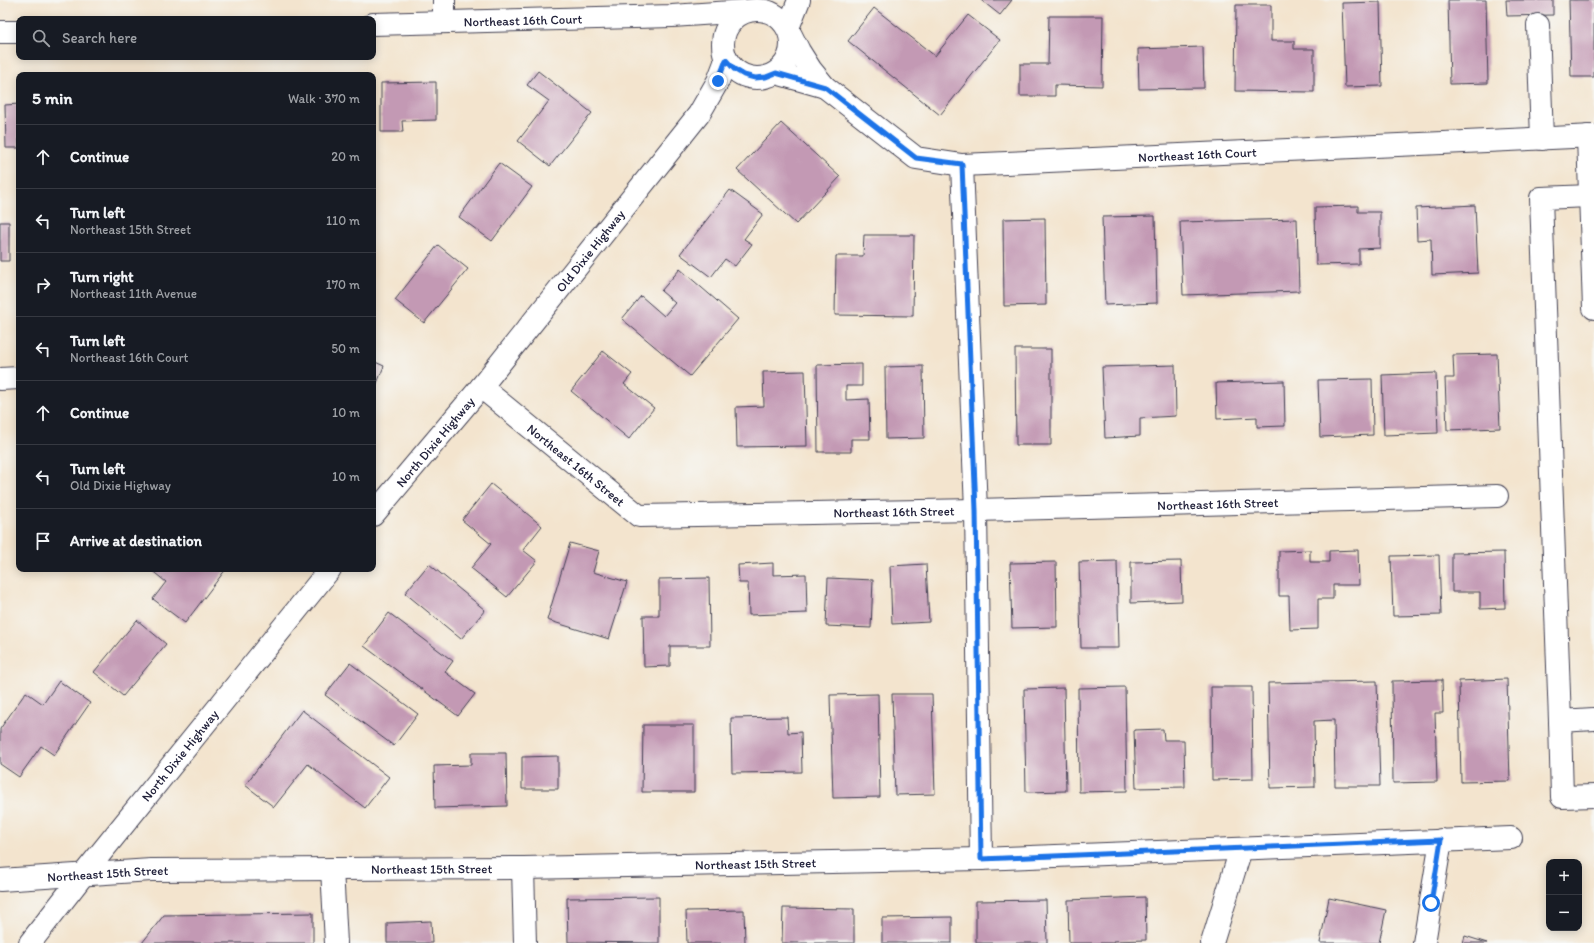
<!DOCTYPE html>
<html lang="en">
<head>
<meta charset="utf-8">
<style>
	body { margin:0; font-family:Itim,sans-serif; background:#242831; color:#f1f3f6 }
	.controls { position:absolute; right:12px; bottom:12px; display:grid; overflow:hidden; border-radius:8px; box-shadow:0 2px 10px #0003 }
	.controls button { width:36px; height:36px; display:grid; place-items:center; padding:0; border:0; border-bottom:1px solid #363941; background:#171b24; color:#f1f3f6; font:20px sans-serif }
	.stop { position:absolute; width:12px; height:12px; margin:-9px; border:3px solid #1a73e8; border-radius:50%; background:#fff }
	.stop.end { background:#1a73e8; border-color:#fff; box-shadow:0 1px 4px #0008 }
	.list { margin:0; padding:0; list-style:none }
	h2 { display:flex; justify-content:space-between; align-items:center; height:52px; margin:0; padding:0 16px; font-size:17px }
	h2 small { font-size:13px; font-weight:400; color:#9ea1a6 }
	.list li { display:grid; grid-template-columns:26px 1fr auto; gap:12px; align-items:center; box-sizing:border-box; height:64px; padding:0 16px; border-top:1px solid #363941 }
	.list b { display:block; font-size:15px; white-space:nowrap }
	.list p { margin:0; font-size:13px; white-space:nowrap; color:#9ea1a6 }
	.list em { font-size:13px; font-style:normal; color:#9ea1a6 }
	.icon { flex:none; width:22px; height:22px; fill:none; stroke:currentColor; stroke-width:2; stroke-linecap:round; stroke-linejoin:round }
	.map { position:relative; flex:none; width:1594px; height:943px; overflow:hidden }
	.search { position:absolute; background:#171b24; box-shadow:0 2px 10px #0003; left:16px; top:16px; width:360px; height:44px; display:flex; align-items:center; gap:10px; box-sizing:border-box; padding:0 14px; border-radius:8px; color:#9ea1a6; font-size:15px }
	.panel { position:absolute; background:#171b24; box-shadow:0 2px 10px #0003; left:16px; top:72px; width:360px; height:500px; border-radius:8px }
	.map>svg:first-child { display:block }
	.building { fill:#c399b4 }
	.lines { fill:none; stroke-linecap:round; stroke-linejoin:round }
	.minor-casing { stroke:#413f51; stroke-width:24 }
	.minor { stroke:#fff; stroke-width:22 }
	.route { stroke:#1a73e8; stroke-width:5 }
	.labels { text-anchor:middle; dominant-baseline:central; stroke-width:3; stroke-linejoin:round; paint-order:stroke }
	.street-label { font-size:13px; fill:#22223b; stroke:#f6f6f2 }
</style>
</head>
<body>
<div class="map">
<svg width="1594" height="943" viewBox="0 0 1594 943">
	<rect width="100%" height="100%" fill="#f6f6f2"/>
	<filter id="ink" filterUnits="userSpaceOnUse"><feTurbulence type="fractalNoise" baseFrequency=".025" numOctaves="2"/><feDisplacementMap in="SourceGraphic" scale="8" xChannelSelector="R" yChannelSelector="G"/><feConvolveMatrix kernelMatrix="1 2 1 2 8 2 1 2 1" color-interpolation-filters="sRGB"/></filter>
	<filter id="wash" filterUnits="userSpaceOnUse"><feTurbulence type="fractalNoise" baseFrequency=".012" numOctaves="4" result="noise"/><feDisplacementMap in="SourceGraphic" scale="16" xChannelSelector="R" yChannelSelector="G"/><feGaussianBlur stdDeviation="0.9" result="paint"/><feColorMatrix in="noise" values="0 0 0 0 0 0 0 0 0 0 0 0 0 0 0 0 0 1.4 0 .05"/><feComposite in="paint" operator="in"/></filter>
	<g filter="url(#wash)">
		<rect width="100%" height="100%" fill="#f3e4ce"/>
		<g id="blocks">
			<path class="building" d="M 981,0 L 1012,0 L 1000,15 Z
				M 1448,0 L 1486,0 L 1488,83 L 1450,84 Z
				M 1506,0 L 1553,0 L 1553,15 L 1507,16 Z
				M 1569,0 L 1594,0 L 1594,77 L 1571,77 Z
				M 1380,2 L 1382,86 L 1345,87 L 1342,3 Z
				M 1236,5 L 1271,5 L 1271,41 L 1294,41 L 1294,49 L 1314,49 L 1314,92 L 1235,91 Z
				M 874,8 L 935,56 L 968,15 L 1000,40 L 940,115 L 848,41 Z
				M 1049,16 L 1103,16 L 1102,86 L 1055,85 L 1055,96 L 1020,96 L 1020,64 L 1048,64 Z
				M 1203,47 L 1204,88 L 1139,89 L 1138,49 Z
				M 538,71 L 592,113 L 550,166 L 518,141 L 549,101 L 527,85 Z
				M 436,82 L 436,120 L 402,121 L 403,132 L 381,132 L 381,83 Z
				M 19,104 L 19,148 L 6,148 L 5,105 Z
				M 781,123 L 840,177 L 796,224 L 737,170 Z
				M 499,163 L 532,187 L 492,241 L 459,217 Z
				M 730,190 L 763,214 L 744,239 L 752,244 L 735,266 L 725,259 L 711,277 L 680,254 Z
				M 1475,205 L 1478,273 L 1432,275 L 1431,239 L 1417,240 L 1416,208 Z
				M 1358,206 L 1358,212 L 1380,212 L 1380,248 L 1359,249 L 1359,264 L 1316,265 L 1315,207 Z
				M 1155,216 L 1157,303 L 1105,305 L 1102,217 Z
				M 1045,218 L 1046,305 L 1004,306 L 1003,219 Z
				M 1297,219 L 1299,291 L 1183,295 L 1180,222 Z
				M 0,222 L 9,222 L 9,261 L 0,261 Z
				M 864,235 L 914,235 L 913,316 L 835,315 L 836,256 L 863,256 Z
				M 438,245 L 468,269 L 424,323 L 395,300 Z
				M 680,269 L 738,319 L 690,376 L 622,319 L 641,296 L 664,316 L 675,303 L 661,291 Z
				M 1015,349 L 1051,349 L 1051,445 L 1016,445 Z
				M 603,351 L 632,374 L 624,384 L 654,408 L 629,439 L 571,391 Z
				M 1497,354 L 1500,428 L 1447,430 L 1445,378 L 1454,378 L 1453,355 Z
				M 373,361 L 384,366 L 373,393 Z
				M 862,364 L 862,386 L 846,386 L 846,400 L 869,399 L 870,439 L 851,439 L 851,452 L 818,452 L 817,365 Z
				M 1175,365 L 1176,416 L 1140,418 L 1140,436 L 1105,438 L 1102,367 Z
				M 923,366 L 924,438 L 886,439 L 885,367 Z
				M 805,371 L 807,446 L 737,447 L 736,407 L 764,406 L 763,372 Z
				M 1436,373 L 1438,433 L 1384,435 L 1382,375 Z
				M 1372,379 L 1373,435 L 1320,437 L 1318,380 Z
				M 1284,381 L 1285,426 L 1257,427 L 1257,417 L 1217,419 L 1216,383 Z
				M 491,484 L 542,526 L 523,550 L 537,561 L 507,597 L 471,568 L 491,544 L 462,520 Z
				M 570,543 L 599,551 L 593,572 L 627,582 L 609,639 L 547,620 Z
				M 1310,550 L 1310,562 L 1329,562 L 1329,551 L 1358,550 L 1359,585 L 1333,585 L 1333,599 L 1318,599 L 1318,629 L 1290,630 L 1289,596 L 1279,596 L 1279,551 Z
				M 1504,552 L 1505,608 L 1480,609 L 1480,592 L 1452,592 L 1452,553 Z
				M 1439,555 L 1441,615 L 1393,616 L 1391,556 Z
				M 1117,561 L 1119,648 L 1081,648 L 1079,562 Z
				M 1181,561 L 1182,601 L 1131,603 L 1131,562 Z
				M 1056,562 L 1057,627 L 1012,628 L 1010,563 Z
				M 773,563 L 773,575 L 806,574 L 807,613 L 749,615 L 748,583 L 739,583 L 738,565 Z
				M 429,564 L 485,610 L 461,639 L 405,593 Z
				M 926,564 L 929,622 L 892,624 L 890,566 Z
				M 150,569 L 226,569 L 185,623 L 153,599 L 166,582 Z
				M 709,578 L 710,646 L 670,646 L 670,666 L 644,667 L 643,616 L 659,616 L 659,579 Z
				M 828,578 L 873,580 L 871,628 L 826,626 Z
				M 389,613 L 453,661 L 445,672 L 475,694 L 458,716 L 364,646 Z
				M 137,620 L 166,644 L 123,696 L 94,672 Z
				M 350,663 L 418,714 L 394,746 L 325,695 Z
				M 1507,679 L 1510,781 L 1461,782 L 1459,681 Z
				M 1442,680 L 1443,713 L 1435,713 L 1437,782 L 1393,783 L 1392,681 Z
				M 59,681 L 90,703 L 54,755 L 41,746 L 19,777 L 0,764 L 0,729 L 26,692 L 43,704 Z
				M 1377,681 L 1380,786 L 1335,786 L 1334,720 L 1314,721 L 1315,787 L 1270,788 L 1268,683 Z
				M 1125,687 L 1127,791 L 1079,792 L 1078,688 Z
				M 1211,687 L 1252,687 L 1253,779 L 1212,780 Z
				M 1064,688 L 1066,791 L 1026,792 L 1024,689 Z
				M 878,694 L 880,797 L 833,798 L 830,695 Z
				M 892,694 L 932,694 L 935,794 L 895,795 Z
				M 302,710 L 389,777 L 365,808 L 308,764 L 274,807 L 245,785 Z
				M 787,717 L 788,733 L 801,732 L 802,772 L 732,773 L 731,718 Z
				M 643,725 L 694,725 L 694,792 L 642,792 Z
				M 1163,729 L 1164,740 L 1184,740 L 1185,787 L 1136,788 L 1134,730 Z
				M 471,753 L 506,753 L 507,806 L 435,808 L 434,766 L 471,765 Z
				M 558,756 L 558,789 L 522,789 L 522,757 Z
				M 659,897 L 659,943 L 568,942 L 567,898 Z
				M 1145,897 L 1146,940 L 1113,941 L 1113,943 L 1069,943 L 1068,900 Z
				M 1329,898 L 1386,910 L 1379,943 L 1320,943 Z
				M 1046,900 L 1047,943 L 976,943 L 976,901 Z
				M 783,908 L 854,909 L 854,943 L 782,943 Z
				M 744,910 L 745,943 L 687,943 L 686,911 Z
				M 313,913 L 313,943 L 142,943 L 164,915 Z
				M 952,917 L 952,943 L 882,943 L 882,918 Z
				M 431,921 L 432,943 L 387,943 L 387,923 Z
				M 1465,936 L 1487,943 L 1463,943 Z"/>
		</g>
	</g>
	<g filter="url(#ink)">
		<use href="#blocks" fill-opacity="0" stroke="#413f51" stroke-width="1"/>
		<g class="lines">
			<defs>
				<g id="minor">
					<path d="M 444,0 L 444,22"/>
					<circle cx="757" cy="44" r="34"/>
					<path id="s1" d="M 373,24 L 672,16 L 746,11"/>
					<path d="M 1538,25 L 1542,139"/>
					<path d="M 788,28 L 799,0"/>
					<path d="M 0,32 L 19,32"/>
					<path id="s2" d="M 791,35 L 799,51 L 811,70 L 825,87 L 916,158 L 962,165 L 1594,136"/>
					<path d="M 776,73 L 825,87"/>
					<path d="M 1588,136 L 1594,308"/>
					<path d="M 962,165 L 976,510 L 981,859"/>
					<path d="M 1590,196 L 1541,198 L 1560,721 L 1594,719"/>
					<path d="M 0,379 L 19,378"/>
					<path id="s3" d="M 481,387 L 639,516 L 976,510 L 1497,496"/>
					<path id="s4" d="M 373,515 L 481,387 L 699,114 L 718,81 L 726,60"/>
					<path d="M 1560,721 L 1562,797 L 1594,796"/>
					<path d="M 523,868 L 525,943"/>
					<path d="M 332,869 L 336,943"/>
					<path id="s5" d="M 0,880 L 151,870 L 523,868 L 981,859 L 1511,838"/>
					<path id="s6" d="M 30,943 L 83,875 L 330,569"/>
					<path d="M 1212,943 L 1241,849"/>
					<path d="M 1424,943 L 1441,840"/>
				</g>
			</defs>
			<use href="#minor" class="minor-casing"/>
			<use href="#minor" class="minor"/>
		</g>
	</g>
	<g class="lines" filter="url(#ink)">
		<path class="route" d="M 718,81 L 726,60 L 734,69 L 744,75 L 755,78 L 766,77 L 776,73 L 825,87 L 916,158 L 962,164 L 976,510 L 981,859 L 1441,840 L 1431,903"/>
	</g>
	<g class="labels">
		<g class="street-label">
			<text stroke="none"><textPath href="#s1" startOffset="150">Northeast 16th Court</textPath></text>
			<text stroke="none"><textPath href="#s2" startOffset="460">Northeast 16th Court</textPath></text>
			<text stroke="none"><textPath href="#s4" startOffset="342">Old Dixie Highway</textPath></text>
			<text stroke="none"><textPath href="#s4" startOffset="96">North Dixie Highway</textPath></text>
			<text stroke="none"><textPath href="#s3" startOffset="123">Northeast 16th Street</textPath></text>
			<text stroke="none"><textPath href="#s3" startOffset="783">Northeast 16th Street</textPath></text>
			<text stroke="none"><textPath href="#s3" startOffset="459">Northeast 16th Street</textPath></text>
			<text stroke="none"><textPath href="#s6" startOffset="240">North Dixie Highway</textPath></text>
			<text stroke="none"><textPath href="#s5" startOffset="756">Northeast 15th Street</textPath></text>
			<text stroke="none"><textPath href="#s5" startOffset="432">Northeast 15th Street</textPath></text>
			<text stroke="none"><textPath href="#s5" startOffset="108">Northeast 15th Street</textPath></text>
		</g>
	</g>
</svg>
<div class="controls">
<button>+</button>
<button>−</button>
</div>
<div class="stop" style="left:1431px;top:903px"></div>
<div class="stop end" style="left:718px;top:81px"></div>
<div class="search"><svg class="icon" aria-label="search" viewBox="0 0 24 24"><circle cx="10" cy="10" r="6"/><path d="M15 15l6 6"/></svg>Search here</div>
<section class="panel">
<h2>5 min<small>Walk · 370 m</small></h2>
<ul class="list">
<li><svg class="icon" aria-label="ahead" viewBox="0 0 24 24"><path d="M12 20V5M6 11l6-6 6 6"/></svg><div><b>Continue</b></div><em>20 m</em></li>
<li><svg class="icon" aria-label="left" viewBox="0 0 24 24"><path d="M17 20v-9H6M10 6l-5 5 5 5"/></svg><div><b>Turn left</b><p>Northeast 15th Street</p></div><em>110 m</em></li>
<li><svg class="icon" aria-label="right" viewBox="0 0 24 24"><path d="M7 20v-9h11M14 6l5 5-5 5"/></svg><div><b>Turn right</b><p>Northeast 11th Avenue</p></div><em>170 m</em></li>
<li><svg class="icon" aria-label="left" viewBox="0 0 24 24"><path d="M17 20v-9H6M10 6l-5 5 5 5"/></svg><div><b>Turn left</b><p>Northeast 16th Court</p></div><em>50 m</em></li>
<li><svg class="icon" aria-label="ahead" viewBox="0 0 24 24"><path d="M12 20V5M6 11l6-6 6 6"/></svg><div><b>Continue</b></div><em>10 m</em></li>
<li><svg class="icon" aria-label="left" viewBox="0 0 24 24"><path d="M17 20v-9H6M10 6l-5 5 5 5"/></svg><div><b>Turn left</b><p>Old Dixie Highway</p></div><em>10 m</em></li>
<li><svg class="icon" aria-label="arrive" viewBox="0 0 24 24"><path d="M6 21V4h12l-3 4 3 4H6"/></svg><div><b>Arrive at destination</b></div></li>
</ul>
</section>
</div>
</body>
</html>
